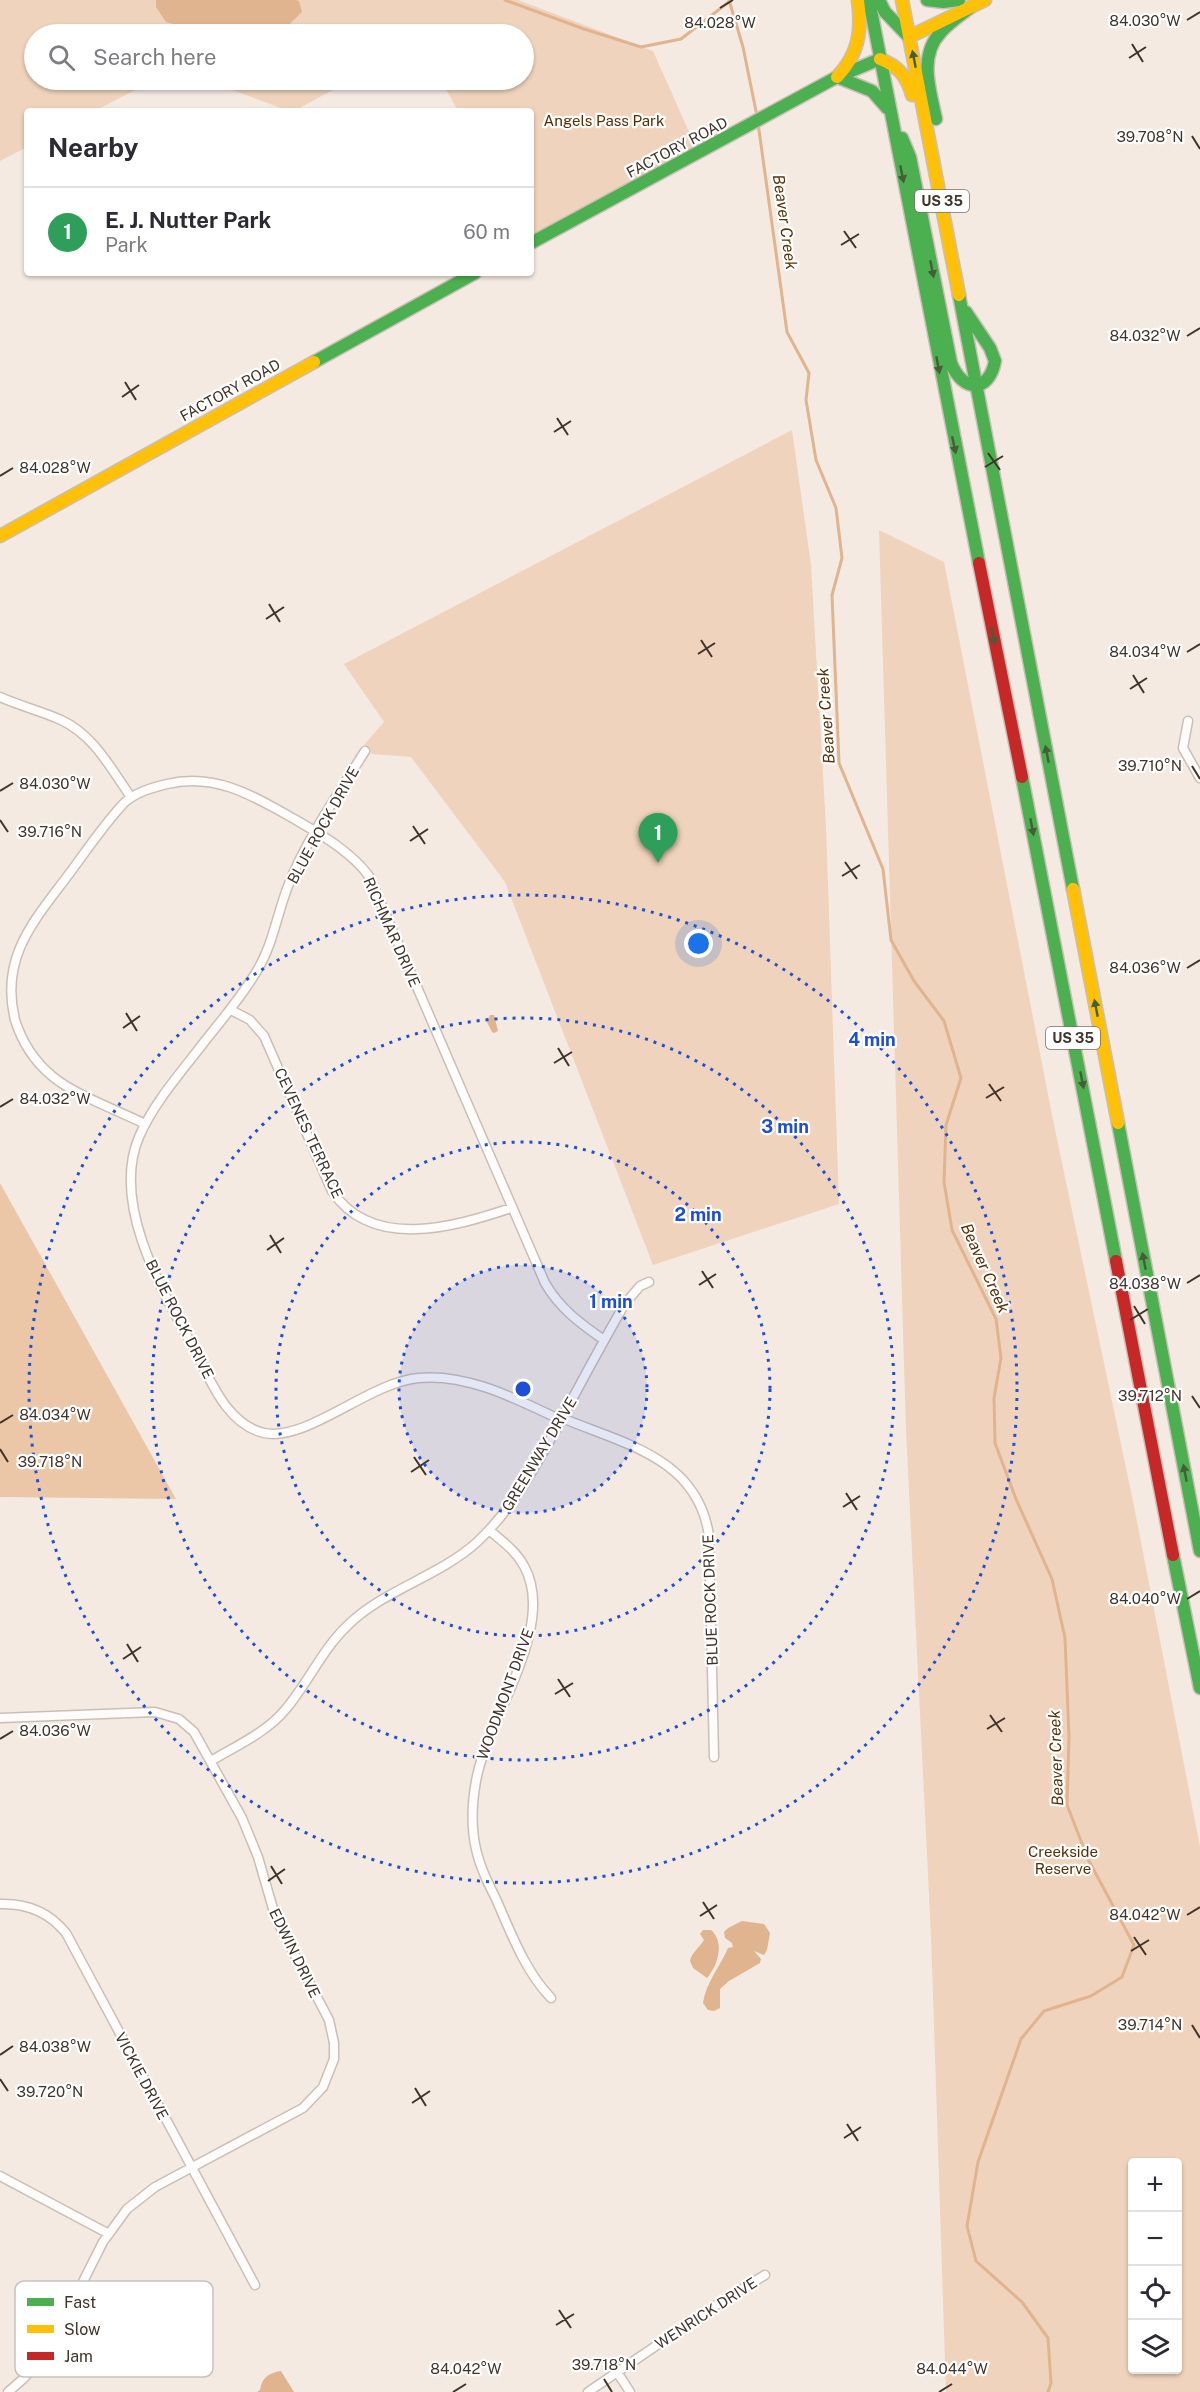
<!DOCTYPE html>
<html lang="en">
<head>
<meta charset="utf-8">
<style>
	body { margin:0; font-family:"Public Sans",sans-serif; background:#f7f7f7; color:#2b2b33 }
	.controls { position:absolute; right:18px; bottom:18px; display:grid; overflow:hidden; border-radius:6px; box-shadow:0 2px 4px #0004 }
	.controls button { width:54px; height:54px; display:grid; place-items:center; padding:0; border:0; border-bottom:2px solid #e1e1e2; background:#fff; color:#2b2b33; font:30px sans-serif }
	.you { position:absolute; left:699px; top:944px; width:21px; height:21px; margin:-15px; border:4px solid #fff; border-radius:50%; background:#1a73e8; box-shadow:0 0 0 9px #1a73e833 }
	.badge { display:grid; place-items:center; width:39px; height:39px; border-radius:50%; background:#7f7369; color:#fff; font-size:20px; font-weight:700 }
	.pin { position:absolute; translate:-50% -50px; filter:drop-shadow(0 2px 3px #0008) }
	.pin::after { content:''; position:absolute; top:32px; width:21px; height:18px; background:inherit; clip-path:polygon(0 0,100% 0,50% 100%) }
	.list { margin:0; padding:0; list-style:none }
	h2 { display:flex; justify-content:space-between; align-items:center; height:78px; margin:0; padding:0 24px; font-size:26px }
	h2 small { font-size:20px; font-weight:400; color:#7c7c81 }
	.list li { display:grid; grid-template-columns:39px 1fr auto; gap:18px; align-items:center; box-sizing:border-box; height:90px; padding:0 24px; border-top:2px solid #e1e1e2 }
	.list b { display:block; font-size:22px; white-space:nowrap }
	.list p { margin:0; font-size:20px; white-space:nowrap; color:#7c7c81 }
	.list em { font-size:20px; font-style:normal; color:#7c7c81 }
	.icon { flex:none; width:33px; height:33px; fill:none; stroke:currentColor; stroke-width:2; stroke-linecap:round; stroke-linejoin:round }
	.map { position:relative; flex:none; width:1200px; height:2392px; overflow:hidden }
	.search { position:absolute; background:#fff; box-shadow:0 2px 4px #0004; left:24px; top:24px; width:510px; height:66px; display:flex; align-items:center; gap:15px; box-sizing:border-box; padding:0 21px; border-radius:33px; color:#7c7c81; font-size:22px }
	.panel { position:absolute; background:#fff; box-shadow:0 2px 4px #0004; left:24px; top:108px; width:510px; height:168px; border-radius:6px }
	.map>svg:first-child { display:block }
	.green { fill:#f0d3bc; fill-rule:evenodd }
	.forest { fill:#ecc7a7 }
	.water { fill:#e0b48e }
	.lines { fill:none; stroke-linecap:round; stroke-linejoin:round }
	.stream { stroke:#e0b48e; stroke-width:3 }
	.street-casing { stroke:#c9bfb6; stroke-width:11 }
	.fast-casing { stroke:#c9bfb6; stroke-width:15 }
	.slow-casing { stroke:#c9bfb6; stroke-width:15 }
	.jam-casing { stroke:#c9bfb6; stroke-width:15 }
	.street { stroke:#fdfcfa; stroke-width:8 }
	.fast { stroke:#4caf50; stroke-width:12 }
	.slow { stroke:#ffc107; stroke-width:12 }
	.jam { stroke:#c62828; stroke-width:12 }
	.oneway { fill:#445e37 }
	.ticks { fill:none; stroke:#403329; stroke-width:2 }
	.ring { fill:none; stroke:#1d4ed8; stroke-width:3; stroke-dasharray:3 6 }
	.labels { text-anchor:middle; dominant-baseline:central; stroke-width:4.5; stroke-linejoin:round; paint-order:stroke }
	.shield { fill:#fff; stroke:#797069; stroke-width:1.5 }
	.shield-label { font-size:14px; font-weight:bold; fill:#403329 }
	.park-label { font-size:15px; fill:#542d03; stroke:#fff }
	.street-label { font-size:15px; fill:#403329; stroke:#fff }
	.water-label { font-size:16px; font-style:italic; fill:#573006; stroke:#fff }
	.key { fill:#fff; stroke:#c6c2bf; stroke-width:1.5 }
	.key-label { font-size:16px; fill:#403329 }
	.ticks-label { font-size:15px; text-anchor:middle; fill:#403329; stroke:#fff; stroke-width:4.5; stroke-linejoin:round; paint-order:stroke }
	.centre { fill:#1d4ed8; stroke:#fff; stroke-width:3 }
	.ring-label { font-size:18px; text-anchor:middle; font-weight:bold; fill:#1d4ed8; stroke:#fff; stroke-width:4.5; stroke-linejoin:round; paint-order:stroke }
</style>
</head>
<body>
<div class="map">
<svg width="1200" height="2392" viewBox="0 0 1200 2392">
	<rect width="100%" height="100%" fill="#f4eae1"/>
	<path class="green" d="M 0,0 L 518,0 L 653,51 L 698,152 L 531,243 L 531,111 L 458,111 L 441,80 L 524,80 L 524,34 L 34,34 L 34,80 L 154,80 L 95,111 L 27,111 L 27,147 L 0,161 Z
		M 206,80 L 351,80 L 294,111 L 289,111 Z
		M 792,430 L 811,565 L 826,827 L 839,1204 L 653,1265 L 505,882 L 411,757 L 372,754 L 364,745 L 384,722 L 344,664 Z
		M 879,530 L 944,562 L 1053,1120 L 1134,1506 L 1200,1847 L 1200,2392 L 946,2392 L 931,1935 L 906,1431 ZM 1132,2162 L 1178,2162 L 1178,2370 L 1132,2370 Z"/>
	<path class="forest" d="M 0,1183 L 176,1499 L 0,1497 Z"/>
	<path class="water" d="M 156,0 L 296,0 L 299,1 L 302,12 L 279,34 C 240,35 204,33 166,22 L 156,7 Z
		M 490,1015 L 494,1015 L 498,1031 L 494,1033 L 492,1032 L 487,1022 Z
		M 742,1921 L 764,1924 L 770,1933 L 767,1950 L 764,1955 L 754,1951 L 761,1959 L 760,1963 L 729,1981 L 720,1989 L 720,2008 L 714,2011 L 708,2010 L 703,2003 C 706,1982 720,1967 728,1948 L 733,1947 L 732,1943 L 725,1938 L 724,1932 L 728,1928 Z
		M 703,1930 L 711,1930 C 725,1942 718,1965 707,1978 L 693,1968 L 690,1961 C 692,1952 699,1948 704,1940 L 700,1934 Z
		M 281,2371 L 294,2392 L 257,2392 L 260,2390 C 262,2377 269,2373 281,2371 Z"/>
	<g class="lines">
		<path class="stream" d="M 505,0 L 584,29 L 641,47 L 681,39 L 730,1
			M 729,0 L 743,47 L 757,116
			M 758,123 L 787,332 L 809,373 L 806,400 L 816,460 L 836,508 L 842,558 L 832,595 L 839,763 L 883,869 L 891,940 L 914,981 L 944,1021 L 961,1078 L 946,1125 L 944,1182 L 952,1230 L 996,1319 L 1001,1358 L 994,1398 L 995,1443 L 1016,1499 L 1052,1579 L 1065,1638 L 1069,1737 L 1067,1805 L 1088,1859 L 1134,1945 L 1122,1977 L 1091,1996 L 1044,2011 L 1021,2039 L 978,2162 L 967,2226 L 976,2261 L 1022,2302 L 1048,2338 L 1051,2383 L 1048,2392"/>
		<defs>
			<path id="street" d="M 0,697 C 20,706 41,711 61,720 C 94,735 111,769 131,797
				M 1188,721 L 1183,748 L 1200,778
				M 365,751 C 339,793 309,835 290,881 C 278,909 274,942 258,969 C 243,995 224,1017 205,1041 C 183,1070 154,1102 139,1137 C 111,1203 161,1289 192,1345 C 209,1376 225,1424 264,1433 C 307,1442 368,1383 418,1378 C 468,1373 518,1400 561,1420
				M 231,1010 L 250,1020 L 264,1036 L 332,1191 C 372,1251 454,1227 511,1208
				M 145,1124 C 119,1111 73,1094 52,1076 C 34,1061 22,1042 15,1020 C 0,959 32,923 66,878 C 85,853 103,825 125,802 C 137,792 151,788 167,784 C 216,772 255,797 296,820 C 323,836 350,851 369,876 L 545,1283 C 560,1309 581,1324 604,1340
				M 562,1418 C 624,1444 698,1458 709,1536 L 714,1757
				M 489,1530 C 502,1541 516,1551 524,1566 C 558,1627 487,1718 476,1781 C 472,1803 471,1827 476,1849 C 480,1867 488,1883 496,1899 C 511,1933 525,1971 551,1998
				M 0,1718 L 155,1712 L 179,1719 L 194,1732 L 242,1818 L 258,1857 L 276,1919 L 329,2020 L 334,2043 L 334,2059 L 323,2087 L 303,2108 L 155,2187 L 127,2209 L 103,2242 L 47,2353 L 23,2379 L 8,2392
				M 211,1761 C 236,1746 267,1732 285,1710 C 308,1683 322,1650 347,1626 C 383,1590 438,1577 476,1543 C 513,1509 535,1467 559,1424 C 580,1384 602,1344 624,1305 L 640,1286 L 649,1282
				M 0,1904 C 27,1903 49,1912 66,1933 L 255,2285
				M 0,2176 L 109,2234
				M 617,2372 L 630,2392
				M 588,2392 L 719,2303 L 765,2275"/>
			<path id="fast" d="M 869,0 L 979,563
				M 879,0 L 885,12 L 909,37
				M 927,0 L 943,2 L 959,0
				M 837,77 L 872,91 L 887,108
				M 936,119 C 930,90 918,56 941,32 C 950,22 961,15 971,7
				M 902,138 L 910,157 L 951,363 C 963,393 989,393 995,361 L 990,348 L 966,312
				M 531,243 L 837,77 L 880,59
				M 959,295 L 1073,889
				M 314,362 L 475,273
				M 1022,777 L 1116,1261
				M 1118,1123 L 1200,1551
				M 1173,1555 L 1200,1688"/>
			<path id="slow" d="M 902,0 L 959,295
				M 909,37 L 985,0
				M 880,59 C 898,66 907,76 912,95
				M 837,77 C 859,54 862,31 858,0
				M 0,536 L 314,362
				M 1073,889 L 1118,1123"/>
			<path id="jam" d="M 979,563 L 1022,777
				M 1116,1261 L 1173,1555"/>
		</defs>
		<use href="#street" class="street-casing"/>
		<use href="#fast" class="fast-casing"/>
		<use href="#slow" class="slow-casing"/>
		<use href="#jam" class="jam-casing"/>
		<use href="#street" class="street"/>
		<use href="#fast" class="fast"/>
		<use href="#slow" class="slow"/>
		<use href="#jam" class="jam"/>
	</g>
	<defs><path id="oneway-solid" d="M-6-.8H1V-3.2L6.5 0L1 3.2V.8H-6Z" transform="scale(1.5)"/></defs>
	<g class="oneway">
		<use href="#oneway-solid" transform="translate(914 59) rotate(-101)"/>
		<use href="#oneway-solid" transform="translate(902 174) rotate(79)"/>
		<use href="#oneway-solid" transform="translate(932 269) rotate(79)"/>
		<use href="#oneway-solid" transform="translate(938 365) rotate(79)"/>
		<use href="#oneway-solid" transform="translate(954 445) rotate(78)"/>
		<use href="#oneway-solid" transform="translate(993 636) rotate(78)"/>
		<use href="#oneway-solid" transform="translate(1047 754) rotate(-101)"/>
		<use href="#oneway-solid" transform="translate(1032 827) rotate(79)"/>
		<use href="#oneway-solid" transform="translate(1096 1008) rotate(-101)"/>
		<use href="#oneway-solid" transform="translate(1082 1080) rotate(79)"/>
		<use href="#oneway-solid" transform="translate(1144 1261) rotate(-101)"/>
		<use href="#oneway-solid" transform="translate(1185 1473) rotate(-101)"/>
	</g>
	<path class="ticks" d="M 720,8 L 733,0M 1187,20 L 1200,12M 1132,44 L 1143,62M 1129,58 L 1146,47M 1192,136 L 1200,149M 844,231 L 856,248M 841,245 L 859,234M 1187,336 L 1200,328M 125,382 L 136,400M 122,397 L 139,385M 557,418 L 568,435M 554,432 L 571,421M 988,453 L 1000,470M 985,467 L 1003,456M 0,476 L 13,468M 269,604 L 280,622M 266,619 L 284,607M 701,640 L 712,657M 1187,652 L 1200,644M 698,654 L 715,643M 1133,675 L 1144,693M 1130,689 L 1147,678M 1192,766 L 1200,779M 0,791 L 13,783M 0,820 L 8,832M 413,826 L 425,844M 410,841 L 428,829M 845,862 L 857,879M 842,876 L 860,865M 1187,968 L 1200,960M 126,1013 L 137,1031M 123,1028 L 140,1016M 558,1048 L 569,1066M 554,1063 L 572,1052M 989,1084 L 1001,1101M 986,1098 L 1004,1087M 0,1107 L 13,1099M 270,1235 L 281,1253M 267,1250 L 284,1238M 702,1271 L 713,1288M 1187,1283 L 1200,1275M 699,1285 L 716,1274M 1134,1306 L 1145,1324M 1130,1320 L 1148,1309M 1192,1396 L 1200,1408M 0,1423 L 13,1415M 0,1449 L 8,1462M 414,1457 L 426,1475M 411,1472 L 429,1460M 846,1493 L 857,1510M 843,1507 L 860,1496M 1187,1599 L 1200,1591M 127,1644 L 138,1662M 123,1659 L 141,1647M 558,1679 L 570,1697M 555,1694 L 573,1683M 990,1715 L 1002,1732M 987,1729 L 1005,1718M 0,1739 L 13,1731M 271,1866 L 282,1884M 268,1881 L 285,1869M 703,1902 L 714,1919M 1187,1915 L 1200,1907M 700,1916 L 717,1905M 1134,1937 L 1146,1955M 1131,1951 L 1149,1940M 1192,2025 L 1200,2038M 0,2055 L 13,2046M 0,2079 L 8,2091M 415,2088 L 426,2106M 412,2103 L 430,2091M 847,2124 L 858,2141M 844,2138 L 861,2127M 559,2310 L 571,2328M 556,2325 L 574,2314M 604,2379 L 612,2392M 453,2392 L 466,2384M 939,2392 L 952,2384"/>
	<circle cx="523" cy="1389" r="124" fill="#1d4ed8" fill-opacity=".12"/>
	<g class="ring">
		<circle cx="523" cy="1389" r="124"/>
		<circle cx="523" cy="1389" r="247"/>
		<circle cx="523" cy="1389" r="371"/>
		<circle cx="523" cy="1389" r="494"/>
	</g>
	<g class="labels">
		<g class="shield">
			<rect x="915" y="190" width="54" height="22" rx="4.5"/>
			<rect x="1046" y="1027" width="54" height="22" rx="4.5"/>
		</g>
		<g class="shield-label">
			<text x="942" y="201">US 35</text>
			<text x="1073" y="1038">US 35</text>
		</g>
		<g class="park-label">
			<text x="604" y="120">Angels Pass Park</text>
			<text x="1063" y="1851">Creekside<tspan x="1063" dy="17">Reserve</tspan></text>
		</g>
		<g class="street-label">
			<text transform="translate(677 147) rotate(-28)">FACTORY ROAD</text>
			<text transform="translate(230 390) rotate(-29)">FACTORY ROAD</text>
			<text transform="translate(323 825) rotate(-61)">BLUE ROCK DRIVE</text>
			<text transform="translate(392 932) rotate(66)">RICHMAR DRIVE</text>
			<text transform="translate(309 1133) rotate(65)">CEVENES TERRACE</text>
			<text transform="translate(180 1319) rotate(63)">BLUE ROCK DRIVE</text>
			<text transform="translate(539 1454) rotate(-59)">GREENWAY DRIVE</text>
			<text transform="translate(710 1600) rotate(-92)">BLUE ROCK DRIVE</text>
			<text transform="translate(505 1694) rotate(-70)">WOODMONT DRIVE</text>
			<text transform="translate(295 1953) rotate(64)">EDWIN DRIVE</text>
			<text transform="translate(142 2076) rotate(62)">VICKIE DRIVE</text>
			<text transform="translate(706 2313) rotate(-33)">WENRICK DRIVE</text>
		</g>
		<g class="water-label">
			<text transform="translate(785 222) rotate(82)">Beaver Creek</text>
			<text transform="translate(826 716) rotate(-94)">Beaver Creek</text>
			<text transform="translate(985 1268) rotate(66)">Beaver Creek</text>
			<text transform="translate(1056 1758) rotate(-92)">Beaver Creek</text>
		</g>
	</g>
	<rect x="15" y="2281" width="198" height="96" rx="9" class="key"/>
	<rect x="27" y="2298" width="27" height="8" fill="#4caf50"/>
	<rect x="27" y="2325" width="27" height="8" fill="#ffc107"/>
	<rect x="27" y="2352" width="27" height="8" fill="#c62828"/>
	<g class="key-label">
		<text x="64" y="2308">Fast</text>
		<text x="64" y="2335">Slow</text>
		<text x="64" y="2362">Jam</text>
	</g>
	<g class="ticks-label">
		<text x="1145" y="26">84.030°W</text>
		<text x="720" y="28">84.028°W</text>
		<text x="1150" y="142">39.708°N</text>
		<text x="1145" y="341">84.032°W</text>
		<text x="55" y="473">84.028°W</text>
		<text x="1145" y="657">84.034°W</text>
		<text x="1150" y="771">39.710°N</text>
		<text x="55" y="789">84.030°W</text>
		<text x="50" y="837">39.716°N</text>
		<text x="1145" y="973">84.036°W</text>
		<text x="55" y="1104">84.032°W</text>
		<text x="1145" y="1289">84.038°W</text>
		<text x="1150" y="1401">39.712°N</text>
		<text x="55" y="1420">84.034°W</text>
		<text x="50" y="1467">39.718°N</text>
		<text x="1145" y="1604">84.040°W</text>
		<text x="55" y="1736">84.036°W</text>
		<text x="1145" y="1920">84.042°W</text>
		<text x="1150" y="2030">39.714°N</text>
		<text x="55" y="2052">84.038°W</text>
		<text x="50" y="2097">39.720°N</text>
		<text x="604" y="2370">39.718°N</text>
		<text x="466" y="2374">84.042°W</text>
		<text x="952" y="2374">84.044°W</text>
	</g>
	<circle cx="523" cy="1389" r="9" class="centre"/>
	<g class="ring-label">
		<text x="872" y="1046">4 min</text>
		<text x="785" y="1133">3 min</text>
		<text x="698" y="1221">2 min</text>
		<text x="611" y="1308">1 min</text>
	</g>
</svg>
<div class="controls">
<button>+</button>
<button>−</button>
<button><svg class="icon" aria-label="locate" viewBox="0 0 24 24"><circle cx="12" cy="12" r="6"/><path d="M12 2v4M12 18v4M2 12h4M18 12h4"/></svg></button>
<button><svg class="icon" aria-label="layers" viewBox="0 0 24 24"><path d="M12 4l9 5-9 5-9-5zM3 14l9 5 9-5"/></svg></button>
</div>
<div class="you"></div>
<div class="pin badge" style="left:658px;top:863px;background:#2e9e5b">1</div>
<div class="search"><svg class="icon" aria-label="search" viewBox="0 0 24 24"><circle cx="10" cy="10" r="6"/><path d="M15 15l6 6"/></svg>Search here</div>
<section class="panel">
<h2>Nearby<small></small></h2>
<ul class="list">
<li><span class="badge" style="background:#2e9e5b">1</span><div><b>E. J. Nutter Park</b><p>Park</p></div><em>60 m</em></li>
</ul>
</section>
</div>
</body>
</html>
